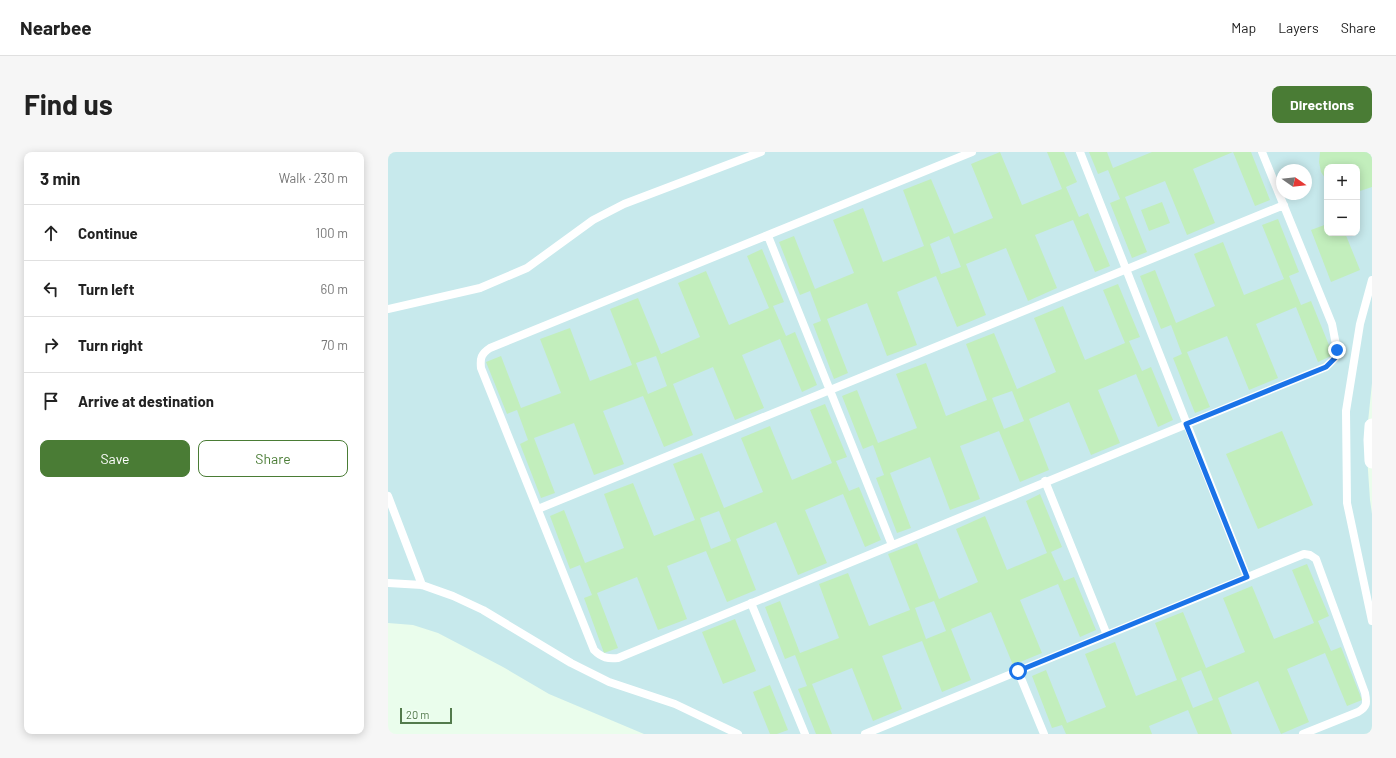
<!DOCTYPE html>
<html lang="en">
<head>
<meta charset="utf-8">
<style>
	body { margin:0; font-family:Barlow,sans-serif; background:#f6f6f6; color:#222 }
	.controls { position:absolute; right:12px; top:12px; display:grid; overflow:hidden; border-radius:8px; box-shadow:0 2px 10px #0003 }
	.controls button { width:36px; height:36px; display:grid; place-items:center; padding:0; border:0; border-bottom:1px solid #e0e0e0; background:#fff; color:#222; font:20px sans-serif }
	.compass { position:absolute; left:888px; top:12px; width:36px; height:36px; border-radius:50%; background:#fff; box-shadow:0 2px 10px #0003; rotate:104deg }
	.scale { position:absolute; left:12px; bottom:10px; width:52px; box-sizing:border-box; padding-left:4px; border:2px solid #537a4c; border-top:0; font-size:11px; line-height:14px; white-space:nowrap; color:#537a4c; -webkit-text-stroke:3px #f1fff3; paint-order:stroke }
	.stop { position:absolute; width:12px; height:12px; margin:-9px; border:3px solid #1a73e8; border-radius:50%; background:#fff }
	.stop.end { background:#1a73e8; border-color:#fff; box-shadow:0 1px 4px #0008 }
	.list { margin:0; padding:0; list-style:none }
	h2 { display:flex; justify-content:space-between; align-items:center; height:52px; margin:0; padding:0 16px; font-size:17px }
	h2 small { font-size:13px; font-weight:400; color:#767676 }
	.list li { display:grid; grid-template-columns:26px 1fr auto; gap:12px; align-items:center; box-sizing:border-box; height:56px; padding:0 16px; border-top:1px solid #e0e0e0 }
	.list b { display:block; font-size:15px; white-space:nowrap }
	.list em { font-size:13px; font-style:normal; color:#767676 }
	.actions { display:flex; gap:8px; padding:12px 16px }
	.actions a { flex:1; padding:9px 0; border:1px solid #4a7c35; border-radius:8px; text-align:center; font-size:14px; color:#4a7c35 }
	.actions .main { background:#4a7c35; color:#fff }
	.icon { flex:none; width:22px; height:22px; fill:none; stroke:currentColor; stroke-width:2; stroke-linecap:round; stroke-linejoin:round }
	.map { position:relative; flex:none; width:984px; height:582px; overflow:hidden; border-radius:8px }
	header { display:flex; align-items:center; gap:24px; box-sizing:border-box; height:56px; padding:0 20px; background:#fff; border-bottom:1px solid #e0e0e0 }
	header strong { font-size:19px }
	nav { display:flex; gap:22px; margin-inline-start:auto; font-size:14px }
	.intro { display:flex; align-items:center; justify-content:space-between; box-sizing:border-box; height:96px; padding:0 24px }
	h1 { margin:0; font-size:28px }
	.button { padding:10px 18px; border-radius:8px; background:#4a7c35; color:#fff; font-size:14px; font-weight:700 }
	main { display:flex; gap:24px; padding:0 24px }
	aside { flex:1; background:#fff; border-radius:8px; box-shadow:0 2px 10px #0003 }
	.map>svg:first-child { display:block }
	.green { fill:#c7e9ec; fill-rule:evenodd }
	.building { fill:#c2eebc; fill-rule:evenodd }
	.lines { fill:none; stroke-linecap:round; stroke-linejoin:round }
	.lane { stroke:#fff; stroke-width:8 }
	.street { stroke:#fff; stroke-width:15 }
	.route { stroke:#1a73e8; stroke-width:5 }
</style>
</head>
<body>
<header>
<strong>Nearbee</strong>
<nav><a>Map</a><a>Layers</a><a>Share</a></nav>
</header>
<div class="intro"><h1>Find us</h1><a class="button">Directions</a></div>
<main>
<aside>
<h2>3 min<small>Walk · 230 m</small></h2>
<ul class="list">
<li><svg class="icon" aria-label="ahead" viewBox="0 0 24 24"><path d="M12 20V5M6 11l6-6 6 6"/></svg><div><b>Continue</b></div><em>100 m</em></li>
<li><svg class="icon" aria-label="left" viewBox="0 0 24 24"><path d="M17 20v-9H6M10 6l-5 5 5 5"/></svg><div><b>Turn left</b></div><em>60 m</em></li>
<li><svg class="icon" aria-label="right" viewBox="0 0 24 24"><path d="M7 20v-9h11M14 6l5 5-5 5"/></svg><div><b>Turn right</b></div><em>70 m</em></li>
<li><svg class="icon" aria-label="arrive" viewBox="0 0 24 24"><path d="M6 21V4h12l-3 4 3 4H6"/></svg><div><b>Arrive at destination</b></div></li>
</ul>
<div class="actions"><a class="main">Save</a><a>Share</a></div>
</aside>
<div class="map">
<svg width="984" height="582" viewBox="0 0 984 582">
	<rect width="100%" height="100%" fill="#eafdec"/>
	<path class="green" d="M 0,0 L 984,0 L 984,231 L 978,289 L 982,348 L 984,362 L 984,582 L 256,582 L 161,542 L 115,515 L 50,481 L 25,473 L 0,471 ZM 939,15 L 969,15 L 969,81 L 939,81 ZM 894,18 L 918,18 L 918,42 L 894,42 Z"/>
	<path class="building" d="M 612,0 L 634,53 L 674,37 L 659,0 L 676,0 L 689,30 L 678,35 L 691,65 L 700,61 L 722,114 L 707,120 L 685,68 L 647,83 L 669,136 L 640,149 L 618,96 L 578,112 L 598,163 L 569,175 L 548,124 L 509,140 L 529,193 L 499,204 L 479,151 L 439,167 L 460,221 L 446,227 L 425,172 L 433,169 L 422,139 L 412,143 L 391,90 L 406,84 L 427,137 L 466,121 L 445,68 L 475,56 L 495,110 L 536,94 L 515,38 L 543,27 L 566,82 L 605,66 L 583,12 ZM 561,84 L 573,115 L 553,122 L 542,92 Z
		M 701,0 L 719,0 L 725,16 L 764,0 L 863,0 L 882,48 L 867,54 L 845,0 L 805,17 L 827,71 L 799,83 L 777,29 L 737,45 L 759,100 L 744,106 L 722,51 L 732,47 L 720,18 L 710,22 Z
		M 932,0 L 984,0 L 984,35 L 969,40 L 969,15 L 939,15 L 939,29 L 933,20 L 931,10 Z
		M 774,50 L 782,71 L 761,79 L 753,58 Z
		M 890,67 L 911,120 L 901,124 L 913,153 L 923,149 L 945,203 L 930,210 L 908,155 L 868,172 L 890,226 L 861,238 L 839,184 L 799,200 L 822,255 L 807,261 L 785,206 L 794,202 L 783,173 L 773,177 L 752,124 L 767,118 L 788,171 L 827,154 L 806,102 L 835,90 L 856,143 L 896,127 L 874,73 Z
		M 939,72 L 939,81 L 957,81 L 972,118 L 943,130 L 923,78 Z
		M 374,97 L 396,150 L 385,154 L 398,184 L 407,180 L 429,233 L 414,240 L 392,187 L 354,203 L 376,256 L 347,268 L 325,215 L 285,232 L 305,283 L 276,295 L 255,244 L 215,259 L 236,312 L 206,323 L 186,271 L 146,286 L 167,341 L 153,346 L 132,292 L 140,288 L 129,258 L 119,262 L 98,210 L 113,204 L 133,256 L 173,241 L 152,187 L 182,176 L 202,229 L 244,213 L 222,157 L 250,146 L 273,202 L 312,185 L 290,131 L 318,119 L 341,173 L 381,156 L 359,104 ZM 268,204 L 279,234 L 260,242 L 248,211 Z
		M 730,132 L 752,185 L 741,189 L 754,219 L 763,215 L 785,268 L 770,275 L 748,222 L 710,238 L 732,291 L 703,303 L 681,250 L 641,267 L 661,318 L 632,330 L 611,279 L 572,294 L 592,347 L 562,358 L 542,305 L 502,321 L 523,376 L 509,381 L 488,326 L 496,323 L 485,293 L 475,297 L 454,244 L 469,238 L 490,291 L 529,276 L 508,222 L 538,211 L 558,264 L 599,248 L 578,192 L 606,181 L 629,237 L 668,220 L 646,166 L 675,154 L 697,208 L 737,191 L 715,138 ZM 624,239 L 636,269 L 616,277 L 604,246 Z
		M 437,252 L 459,305 L 448,309 L 461,339 L 471,335 L 493,388 L 477,395 L 455,342 L 417,358 L 439,411 L 410,423 L 388,370 L 348,387 L 368,438 L 339,450 L 318,399 L 279,414 L 299,467 L 270,478 L 249,425 L 209,441 L 230,496 L 216,501 L 196,446 L 204,443 L 192,413 L 182,417 L 162,364 L 176,358 L 197,411 L 236,396 L 216,342 L 245,331 L 266,384 L 307,368 L 285,312 L 314,301 L 336,356 L 375,340 L 353,286 L 382,274 L 404,328 L 444,311 L 422,258 ZM 331,359 L 343,389 L 323,397 L 312,366 Z
		M 894,279 L 925,353 L 870,377 L 838,302 Z
		M 652,342 L 674,395 L 663,400 L 676,429 L 686,425 L 708,478 L 692,485 L 670,432 L 632,448 L 654,501 L 625,513 L 603,460 L 563,477 L 583,528 L 554,540 L 534,489 L 494,504 L 514,557 L 485,569 L 464,516 L 424,532 L 444,582 L 428,582 L 410,537 L 419,534 L 407,503 L 397,507 L 377,455 L 392,449 L 412,501 L 451,486 L 431,432 L 460,421 L 481,474 L 522,458 L 500,402 L 529,391 L 551,447 L 590,430 L 568,377 L 597,364 L 619,418 L 659,401 L 638,349 ZM 546,449 L 558,479 L 538,487 L 527,456 Z
		M 919,412 L 941,464 L 930,469 L 943,499 L 953,495 L 974,548 L 959,554 L 937,501 L 899,517 L 921,570 L 893,582 L 870,529 L 830,546 L 844,582 L 810,582 L 800,558 L 761,574 L 764,582 L 678,582 L 674,573 L 664,576 L 644,524 L 658,518 L 679,571 L 718,555 L 697,502 L 727,490 L 748,544 L 789,528 L 767,471 L 795,460 L 818,516 L 857,500 L 835,446 L 864,434 L 886,487 L 926,471 L 904,418 ZM 813,518 L 825,548 L 805,556 L 793,526 Z
		M 347,467 L 368,519 L 335,532 L 314,480 Z
		M 382,533 L 400,578 L 389,582 L 382,582 L 365,540 Z"/>
	<g class="lines">
		<path class="lane" d="M 584,0 L 102,196 C 93,202 92,206 93,216 L 206,498 C 214,506 220,507 230,506 L 938,215 L 947,206 L 949,198 L 944,172 L 874,0
			M 692,0 L 859,425
			M 380,84 L 504,393
			M 984,128 L 972,172 L 958,259 L 959,351 L 984,469
			M 0,157 L 92,136 L 139,116 L 205,68 L 236,52 L 373,0
			M 657,329 L 719,483
			M 0,344 L 34,433
			M 150,357 L 896,53
			M 0,431 L 34,433 L 65,444 L 95,458 L 183,511 L 221,530 L 287,552 L 350,582
			M 363,451 L 417,582
			M 630,519 L 656,582
			M 477,582 L 916,402 L 922,403 L 928,407 L 977,541 C 979,551 979,555 970,560 L 915,582"/>
		<path class="street" d="M 984,274 L 983,288 L 984,309"/>
	</g>
	<g class="lines">
		<path class="route" d="M 630,519 L 859,425 L 798,272 L 938,215 L 947,206 L 949,198"/>
	</g>
</svg>
<div class="controls">
<button>+</button>
<button>−</button>
</div>
<svg class="compass" viewBox="-18 -18 36 36"><path d="M0-13l5 13h-10z" fill="#e53935"/><path d="M0 13l5-13h-10z" fill="#767676"/></svg>
<div class="scale">20 m</div>
<div class="stop" style="left:630px;top:519px"></div>
<div class="stop end" style="left:949px;top:198px"></div>
</div>
</main>
</body>
</html>
